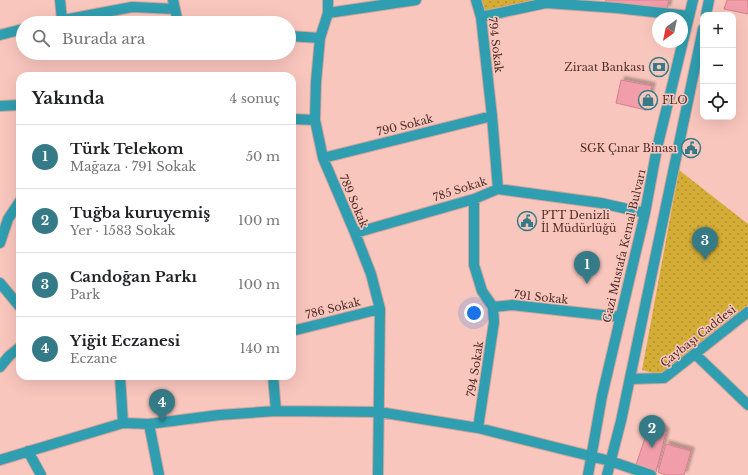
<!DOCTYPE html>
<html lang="tr">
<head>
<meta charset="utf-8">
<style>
	body { margin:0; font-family:"Libre Baskerville",serif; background:#f2f2f2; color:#202124 }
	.controls { position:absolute; right:12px; top:12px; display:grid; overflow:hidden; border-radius:8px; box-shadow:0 4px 16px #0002 }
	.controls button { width:36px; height:36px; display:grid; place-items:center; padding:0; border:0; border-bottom:1px solid #e0e0e0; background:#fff; color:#202124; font:20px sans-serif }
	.compass { position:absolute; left:652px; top:12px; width:36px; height:36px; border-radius:50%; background:#fff; box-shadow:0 4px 16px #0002; rotate:213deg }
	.you { position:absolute; left:474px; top:313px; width:14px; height:14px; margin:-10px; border:3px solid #fff; border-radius:50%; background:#1a73e8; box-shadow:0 0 0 6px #1a73e833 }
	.badge { display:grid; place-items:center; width:26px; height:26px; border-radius:50%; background:#357b87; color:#fff; font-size:13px; font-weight:700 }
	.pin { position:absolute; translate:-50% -33px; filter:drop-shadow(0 1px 2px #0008) }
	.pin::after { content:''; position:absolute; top:21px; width:14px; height:12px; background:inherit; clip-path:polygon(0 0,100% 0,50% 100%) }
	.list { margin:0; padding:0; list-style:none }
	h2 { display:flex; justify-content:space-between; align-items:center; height:52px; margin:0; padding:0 16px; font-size:17px }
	h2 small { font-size:13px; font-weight:400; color:#757577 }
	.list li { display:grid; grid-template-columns:26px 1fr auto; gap:12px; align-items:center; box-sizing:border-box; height:64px; padding:0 16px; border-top:1px solid #e0e0e0 }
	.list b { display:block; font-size:15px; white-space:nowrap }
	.list p { margin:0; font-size:13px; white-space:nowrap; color:#757577 }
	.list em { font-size:13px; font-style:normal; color:#757577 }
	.icon { flex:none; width:22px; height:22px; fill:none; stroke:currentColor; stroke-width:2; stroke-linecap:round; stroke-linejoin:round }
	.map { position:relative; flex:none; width:748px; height:475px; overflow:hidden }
	.search { position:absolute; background:#fff; box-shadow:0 4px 16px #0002; left:16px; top:16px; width:280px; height:44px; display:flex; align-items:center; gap:10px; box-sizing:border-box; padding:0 14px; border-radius:22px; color:#757577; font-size:15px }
	.panel { position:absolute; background:#fff; box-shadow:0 4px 16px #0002; left:16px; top:72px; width:280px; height:308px; border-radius:12px }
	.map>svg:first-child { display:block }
	.park { fill:url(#park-dots) }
	.building { fill:#f29eaa; stroke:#d2818d; filter:url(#shadow) }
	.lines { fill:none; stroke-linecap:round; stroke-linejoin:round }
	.minor-casing { stroke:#d4a59c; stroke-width:12 }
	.minor { stroke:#2f9eb0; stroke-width:10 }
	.labels { text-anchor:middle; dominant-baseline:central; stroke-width:3; stroke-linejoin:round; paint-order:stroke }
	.street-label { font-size:11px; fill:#502f29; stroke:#f9c6bd }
	.poi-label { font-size:11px; fill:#502f29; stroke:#f9c6bd; text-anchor:end }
</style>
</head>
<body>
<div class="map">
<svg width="748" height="475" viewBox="0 0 748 475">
	<defs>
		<pattern id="park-dots" width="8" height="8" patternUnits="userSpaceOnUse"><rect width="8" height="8" fill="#d4ad37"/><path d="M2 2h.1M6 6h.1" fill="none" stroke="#ae8d2e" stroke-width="1.8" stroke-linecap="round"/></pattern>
		<filter id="shadow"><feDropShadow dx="3.5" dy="-3.5" stdDeviation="1" flood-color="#0004"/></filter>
	</defs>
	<rect width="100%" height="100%" fill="#f9c6bd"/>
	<path class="park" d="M 476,0 L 545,0 L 481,17 Z
		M 679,170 L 748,224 L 748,305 L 661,375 L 642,370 Z"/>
	<path class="building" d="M 606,0 L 669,0 L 667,9 L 605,2 Z
		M 727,0 L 748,0 L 748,14 L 724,9 Z
		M 621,80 L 652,86 L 646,110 L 616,103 Z
		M 655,421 L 666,432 L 656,472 L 636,465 L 648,429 Z
		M 666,444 L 691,451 L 684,475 L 666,475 L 658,472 Z"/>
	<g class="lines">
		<defs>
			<path id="minor" d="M 60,0 L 62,20
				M 173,0 L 178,23
				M 328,0 L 328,13 L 320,38 L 316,82 L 315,120 L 323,158 L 355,233 L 371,274 L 380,309 L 378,475
				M 476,0 L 481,17 L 492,116 L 498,189
				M 328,13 L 416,0
				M 706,15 L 709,0
				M 481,17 L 546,3 L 617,8 L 689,16
				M 48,23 L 132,7 L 175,9
				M 0,35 L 23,29
				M 289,36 L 320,38
				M 0,106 L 20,105
				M 292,119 L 315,120
				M 323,158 L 492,116
				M 474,199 L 474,265 L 482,291 L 493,307 L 494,322 L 478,428
				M 355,233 L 474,199 L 498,189 L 601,203 L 645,213
				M 0,243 L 8,219 L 20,201
				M 0,283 L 20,307
				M 493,307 L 512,305 L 620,317
				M 292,331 L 380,309
				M 695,354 L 748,405
				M 0,367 L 9,356 L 20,347
				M 120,376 L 123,423
				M 273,376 L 276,411
				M 630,379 L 664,378 L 748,312
				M 149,424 L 159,475
				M 28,451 L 41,475
				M 0,460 L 123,423 L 149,424 L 219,415 L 276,411 L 379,412 L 478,428 L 610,461 L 651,475
				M 588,475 L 602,396 L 645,213 L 657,148 L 693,0
				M 607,475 L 621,421 L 703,29"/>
		</defs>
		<use href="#minor" class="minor-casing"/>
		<use href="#minor" class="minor"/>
	</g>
	<defs>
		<symbol id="bank-ring" viewBox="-11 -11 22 22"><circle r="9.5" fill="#f9c6bd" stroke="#357b87" stroke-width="1.5"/><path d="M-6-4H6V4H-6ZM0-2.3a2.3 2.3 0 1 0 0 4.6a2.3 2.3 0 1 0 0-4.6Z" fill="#357b87"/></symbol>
		<symbol id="shop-ring" viewBox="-11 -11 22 22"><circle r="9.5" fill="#f9c6bd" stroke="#357b87" stroke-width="1.5"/><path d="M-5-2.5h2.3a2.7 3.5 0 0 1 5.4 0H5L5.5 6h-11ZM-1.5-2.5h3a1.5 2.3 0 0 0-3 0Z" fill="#357b87"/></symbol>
		<symbol id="civic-ring" viewBox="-11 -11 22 22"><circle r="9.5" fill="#f9c6bd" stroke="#357b87" stroke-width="1.5"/><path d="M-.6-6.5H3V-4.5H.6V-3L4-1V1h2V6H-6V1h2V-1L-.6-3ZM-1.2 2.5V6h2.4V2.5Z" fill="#357b87"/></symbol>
	</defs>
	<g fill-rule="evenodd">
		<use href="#bank-ring" x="648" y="56" width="22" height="22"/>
		<use href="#shop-ring" x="637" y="89" width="22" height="22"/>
		<use href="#civic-ring" x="680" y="137" width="22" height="22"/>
		<use href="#civic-ring" x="516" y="210" width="22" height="22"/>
	</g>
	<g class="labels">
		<g class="street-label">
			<text transform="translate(496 45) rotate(83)">794 Sokak</text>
			<text transform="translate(405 125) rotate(-14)">790 Sokak</text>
			<text transform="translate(460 189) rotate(-18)">785 Sokak</text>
			<text transform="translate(354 201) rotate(67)">789 Sokak</text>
			<text transform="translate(624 246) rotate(-77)">Gazi Mustafa Kemal Bulvarı</text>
			<text transform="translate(541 297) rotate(6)">791 Sokak</text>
			<text transform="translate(333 308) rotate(-14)">786 Sokak</text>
			<text transform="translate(698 336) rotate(-38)">Çaybaşı Caddesi</text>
			<text transform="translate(475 369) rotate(-81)">794 Sokak</text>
		</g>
		<g class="poi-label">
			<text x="645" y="67">Ziraat Bankası</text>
			<text x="662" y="100" text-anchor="start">FLO</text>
			<text x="677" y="148">SGK Çınar Binası</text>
			<text x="541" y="215" text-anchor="start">PTT Denizli<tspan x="541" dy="13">İl Müdürlüğü</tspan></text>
		</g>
	</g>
</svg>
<div class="controls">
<button>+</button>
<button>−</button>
<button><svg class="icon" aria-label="locate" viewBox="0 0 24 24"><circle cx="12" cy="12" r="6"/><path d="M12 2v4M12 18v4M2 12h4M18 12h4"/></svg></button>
</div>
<svg class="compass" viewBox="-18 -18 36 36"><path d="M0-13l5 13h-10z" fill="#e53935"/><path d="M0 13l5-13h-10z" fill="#757577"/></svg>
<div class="you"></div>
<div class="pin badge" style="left:587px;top:284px">1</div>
<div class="pin badge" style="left:652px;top:448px">2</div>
<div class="pin badge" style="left:705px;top:260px">3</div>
<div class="pin badge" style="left:162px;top:422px">4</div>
<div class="search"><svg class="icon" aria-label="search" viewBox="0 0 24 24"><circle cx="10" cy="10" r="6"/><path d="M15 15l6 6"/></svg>Burada ara</div>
<section class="panel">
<h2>Yakında<small>4 sonuç</small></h2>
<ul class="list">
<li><span class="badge">1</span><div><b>Türk Telekom</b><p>Mağaza · 791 Sokak</p></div><em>50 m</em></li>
<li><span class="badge">2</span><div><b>Tuğba kuruyemiş</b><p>Yer · 1583 Sokak</p></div><em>100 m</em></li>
<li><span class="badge">3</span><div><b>Candoğan Parkı</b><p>Park</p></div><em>100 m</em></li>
<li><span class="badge">4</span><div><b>Yiğit Eczanesi</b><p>Eczane</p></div><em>140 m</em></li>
</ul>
</section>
</div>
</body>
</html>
